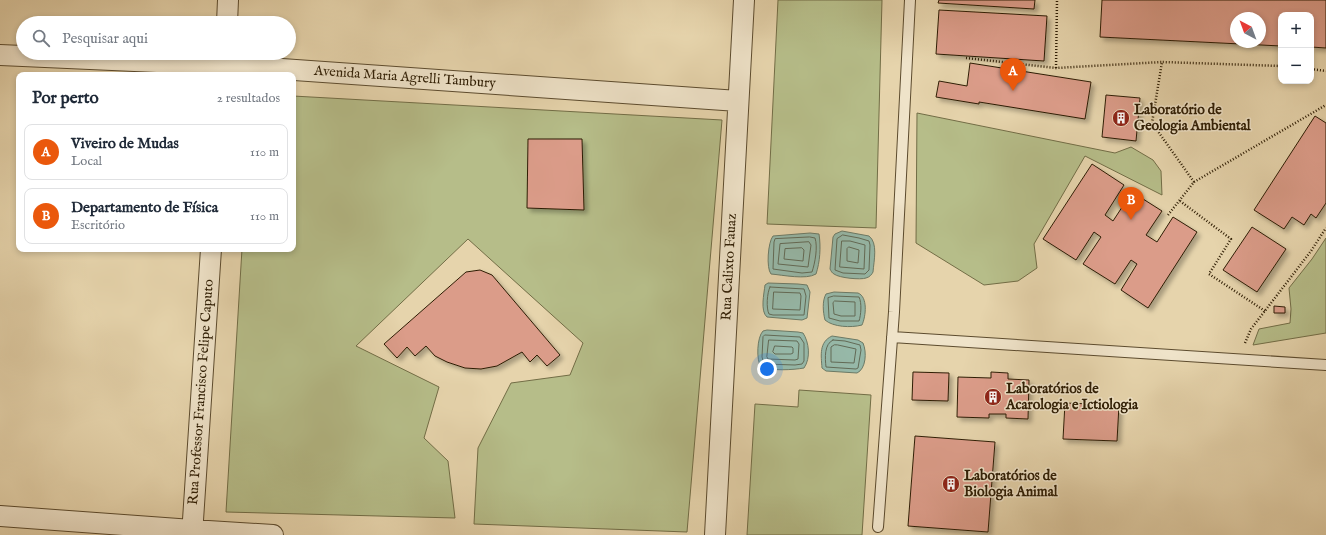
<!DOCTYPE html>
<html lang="pt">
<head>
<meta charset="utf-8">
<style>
	body { margin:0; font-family:"IM FELL English",serif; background:#f2f2f3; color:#1f2937 }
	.controls { position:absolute; right:12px; top:12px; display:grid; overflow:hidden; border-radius:8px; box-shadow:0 2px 6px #0003 }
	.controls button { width:36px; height:36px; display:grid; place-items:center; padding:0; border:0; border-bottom:1px solid #e0e1e3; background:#fff; color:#1f2937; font:20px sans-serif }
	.compass { position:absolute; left:1230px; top:12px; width:36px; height:36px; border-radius:50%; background:#fff; box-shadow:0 2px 6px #0003; rotate:319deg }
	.you { position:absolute; left:767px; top:369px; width:14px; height:14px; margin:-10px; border:3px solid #fff; border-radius:50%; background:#1a73e8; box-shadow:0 0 0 6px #1a73e833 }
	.badge { display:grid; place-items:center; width:26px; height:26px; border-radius:50%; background:#ea580c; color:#fff; font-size:13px; font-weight:700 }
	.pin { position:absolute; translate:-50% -33px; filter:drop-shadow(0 1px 2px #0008) }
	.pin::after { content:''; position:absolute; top:21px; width:14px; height:12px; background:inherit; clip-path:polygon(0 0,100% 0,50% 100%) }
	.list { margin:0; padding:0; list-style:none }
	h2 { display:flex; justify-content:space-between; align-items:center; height:52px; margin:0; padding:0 16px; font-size:17px }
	h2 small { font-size:13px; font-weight:400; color:#747a83 }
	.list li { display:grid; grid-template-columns:26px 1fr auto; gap:12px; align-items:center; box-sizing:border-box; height:56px; margin:0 8px 8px; padding:0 8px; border:1px solid #e0e1e3; border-radius:8px }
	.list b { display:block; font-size:15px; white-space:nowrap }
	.list p { margin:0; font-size:13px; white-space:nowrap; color:#747a83 }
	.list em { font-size:13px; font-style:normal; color:#747a83 }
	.icon { flex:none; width:22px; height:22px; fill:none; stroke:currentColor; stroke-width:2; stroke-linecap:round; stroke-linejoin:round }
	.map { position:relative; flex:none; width:1326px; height:535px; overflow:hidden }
	.search { position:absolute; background:#fff; box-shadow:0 2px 6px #0003; left:16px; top:16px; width:280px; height:44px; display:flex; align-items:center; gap:10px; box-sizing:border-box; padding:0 14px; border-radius:22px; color:#747a83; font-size:15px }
	.panel { position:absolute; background:#fff; box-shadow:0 2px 6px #0003; left:16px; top:72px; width:280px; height:180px; border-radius:8px }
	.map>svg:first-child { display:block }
	.green { fill:#b6bd89; stroke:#726d46 }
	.water { fill:#96b8a8; stroke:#6c7a66 }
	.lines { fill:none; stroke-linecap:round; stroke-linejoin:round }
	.shore { stroke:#626a56; stroke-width:1 }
	.building { fill:#db9c89; stroke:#2e1d04; fill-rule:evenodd; filter:url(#shadow) }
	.service-casing { stroke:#5c4b2e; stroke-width:12 }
	.minor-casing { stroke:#5c4b2e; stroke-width:22 }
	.path { stroke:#2e1d04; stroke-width:2.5; stroke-dasharray:1 2; stroke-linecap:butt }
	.service { stroke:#efe3c9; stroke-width:10 }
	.minor { stroke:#efe3c9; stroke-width:20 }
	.labels { text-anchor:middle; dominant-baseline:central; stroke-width:3; stroke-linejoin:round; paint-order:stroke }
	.street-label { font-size:14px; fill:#2e1d04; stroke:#efe3c9 }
	.poi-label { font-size:14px; font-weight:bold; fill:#2e1d04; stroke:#efe3c9; text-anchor:start }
</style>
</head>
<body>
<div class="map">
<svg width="1326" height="535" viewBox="0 0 1326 535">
	<defs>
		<filter id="shadow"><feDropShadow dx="3.5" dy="3.5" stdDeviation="2" flood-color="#0004"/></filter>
	</defs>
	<rect width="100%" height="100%" fill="#e6d4ac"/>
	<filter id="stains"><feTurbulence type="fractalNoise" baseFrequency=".005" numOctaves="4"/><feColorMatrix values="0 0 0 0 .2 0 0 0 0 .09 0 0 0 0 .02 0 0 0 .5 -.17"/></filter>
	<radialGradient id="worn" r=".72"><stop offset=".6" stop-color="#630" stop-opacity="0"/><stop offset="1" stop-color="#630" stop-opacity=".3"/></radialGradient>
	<path class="green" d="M 778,0 L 882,0 L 876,228 L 767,224 Z
		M 293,96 L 722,120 L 687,532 L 474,524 L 478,448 L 511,383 L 570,375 L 583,343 L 468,239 L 356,346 L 439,387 L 424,438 L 448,461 L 455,518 L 226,512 L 242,249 L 293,249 Z
		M 917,113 L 1115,153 L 1131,147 L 1153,160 L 1161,171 L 1162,195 L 1085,156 L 1034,244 L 1037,268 L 1018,281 L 984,285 L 916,243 Z
		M 1326,238 L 1326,333 L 1253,345 L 1259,329 L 1290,323 L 1291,309 L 1289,288 L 1312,259 Z
		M 799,390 L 871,395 L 862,535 L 747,535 L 755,404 L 798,407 Z"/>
	<path class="water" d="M 842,231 L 869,236 C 878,243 874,260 873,272 C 872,274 870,277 866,278 C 861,280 839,278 834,274 C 832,273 831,271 830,269 L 833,237 L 835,234 Z
		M 810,233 L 819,234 C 821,247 820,262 816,274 C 806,280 783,275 771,274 C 766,268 768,242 773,236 Z
		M 768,283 L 798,284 L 807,285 L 810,292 L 807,318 L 802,320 L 767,317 C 760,311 764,294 765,285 Z
		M 834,292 L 858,293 C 868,297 866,316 862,325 C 851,328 833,327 825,320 C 823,312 822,301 826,294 Z
		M 767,330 L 798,332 L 803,333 C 809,342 811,358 804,368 C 793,370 771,371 761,367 C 756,360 757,337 763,331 Z
		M 832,336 L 858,340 L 863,343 C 867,352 866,369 857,373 L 826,371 L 822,368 C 821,355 819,342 832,336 Z"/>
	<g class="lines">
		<path class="shore" d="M 843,235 L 859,238 L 869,241 L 870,245 L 869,270 L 865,274 L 843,273 L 835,270 L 837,239 Z
			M 810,237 L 815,238 C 818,247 815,263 812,272 L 802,273 L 773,269 L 774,242 L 775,239 Z
			M 842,241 L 850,241 L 865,245 L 864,269 L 840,267 Z
			M 809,242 L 811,245 L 808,267 L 778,264 L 780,244 Z
			M 849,247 L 859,250 L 858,263 L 847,261 L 847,249 Z
			M 802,248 L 804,250 L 803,261 L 784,259 L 785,249 Z
			M 770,287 L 804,289 L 806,296 L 804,315 L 773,315 L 769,314 C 766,308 767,293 770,287 Z
			M 774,292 L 800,293 L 801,296 L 800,310 L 773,309 Z
			M 834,296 L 859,297 C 862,303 861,315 859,321 L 840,321 L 829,318 L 828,298 Z
			M 835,301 L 855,302 L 855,316 L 841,316 L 834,314 L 833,303 Z
			M 765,335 L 800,337 L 804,343 L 804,361 L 802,364 L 795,365 L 764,364 L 762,357 L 763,337 Z
			M 769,340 L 797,341 L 799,344 L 798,359 L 795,360 L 768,359 L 767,357 Z
			M 833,340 L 845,341 L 860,345 L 861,350 L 858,368 L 856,369 L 826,367 C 825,358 824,344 833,340 Z
			M 838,345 L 856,349 L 854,363 L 831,362 L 831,347 L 834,345 Z
			M 775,346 L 792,347 L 793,348 L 793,353 L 791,354 L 775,354 L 773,352 Z"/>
	</g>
	<path class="building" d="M 939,0 L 1035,0 L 1034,9 L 938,3 Z
		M 1102,0 L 1326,0 L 1326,48 L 1311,47 L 1311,15 L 1281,15 L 1281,46 L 1100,37 ZM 1236,18 L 1260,18 L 1260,42 L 1236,42 Z
		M 939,10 L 1047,16 L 1044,61 L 936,54 Z
		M 970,63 L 1091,82 L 1085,119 L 979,102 L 979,104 L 936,97 L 939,81 L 967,86 Z
		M 1106,95 L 1140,98 L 1136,141 L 1102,137 Z
		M 1315,116 L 1326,123 L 1326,203 L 1316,218 L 1311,214 L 1304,225 L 1292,217 L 1284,229 L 1254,210 Z
		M 528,139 L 582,139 L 584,210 L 527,208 Z
		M 1092,164 L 1124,185 L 1105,215 L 1113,221 L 1132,192 L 1162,211 L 1146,235 L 1157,242 L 1173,217 L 1197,232 L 1148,308 L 1121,290 L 1137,264 L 1131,260 L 1115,284 L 1083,264 L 1101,237 L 1094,232 L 1076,260 L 1043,239 Z
		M 1252,227 L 1286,249 L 1257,292 L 1223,270 Z
		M 480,270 L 492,275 L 560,355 L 547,366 L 537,355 L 530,362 L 522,352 L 497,366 L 481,369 L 465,368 L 447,362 L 435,356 L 426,346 L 415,356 L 407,347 L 397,358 L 384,344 L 466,272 Z
		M 1274,306 L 1285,307 L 1285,313 L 1274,313 Z
		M 913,372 L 949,373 L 948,401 L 912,400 Z
		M 991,372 L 1008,373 L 1008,379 L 1029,380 L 1028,419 L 1006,418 L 1006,414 L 989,414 L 989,418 L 957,417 L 958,377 L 991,378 Z
		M 1065,403 L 1119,405 L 1117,441 L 1063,439 Z
		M 915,436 L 995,442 L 988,532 L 908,526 Z"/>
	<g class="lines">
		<defs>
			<path id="service" d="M 892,337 L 1326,365
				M 878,527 L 894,312 L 910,0"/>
			<path id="minor" d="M 227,23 L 228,0
				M 0,55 L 224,65 L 738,101
				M 0,516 L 192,530 L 273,535
				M 192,535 L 211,249
				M 715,535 L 744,0"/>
		</defs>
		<use href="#service" class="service-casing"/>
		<use href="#minor" class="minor-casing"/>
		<path class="path" d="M 966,58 L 1056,68 L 1162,62
			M 1056,68 L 1057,0
			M 1311,69 L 1326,71
			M 1194,182 L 1152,123 L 1162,62 L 1281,66
			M 1180,201 L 1231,239 L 1209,274 L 1265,311
			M 1168,215 L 1194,182 L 1326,105
			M 1245,343 L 1251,329 L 1311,251 L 1326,228"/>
		<use href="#service" class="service"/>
		<use href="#minor" class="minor"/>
	</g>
	<defs>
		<symbol id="building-disc" viewBox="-11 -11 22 22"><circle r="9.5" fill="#8f2418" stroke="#efe3c9"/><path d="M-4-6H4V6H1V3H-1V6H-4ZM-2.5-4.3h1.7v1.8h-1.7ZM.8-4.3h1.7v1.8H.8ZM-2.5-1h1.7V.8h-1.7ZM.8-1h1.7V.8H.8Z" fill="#fff"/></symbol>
	</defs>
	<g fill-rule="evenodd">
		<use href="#building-disc" x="1111" y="108" width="20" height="20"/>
		<use href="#building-disc" x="983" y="387" width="20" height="20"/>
		<use href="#building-disc" x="941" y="474" width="20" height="20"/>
	</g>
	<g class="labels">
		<g class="street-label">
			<text transform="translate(405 77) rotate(4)">Avenida Maria Agrelli Tambury</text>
			<text transform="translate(729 267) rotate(-87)">Rua Calixto Fauaz</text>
			<text transform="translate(201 392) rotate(-86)">Rua Professor Francisco Felipe Caputo</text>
		</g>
		<g class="poi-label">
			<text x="1134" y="110">Laboratório de<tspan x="1134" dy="16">Geologia Ambiental</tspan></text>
			<text x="1006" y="389">Laboratórios de<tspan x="1006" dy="16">Acarologia e Ictiologia</tspan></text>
			<text x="964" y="476">Laboratórios de<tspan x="964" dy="16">Biologia Animal</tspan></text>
		</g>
	</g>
	<rect width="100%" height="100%" filter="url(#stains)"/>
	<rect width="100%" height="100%" fill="url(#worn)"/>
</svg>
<div class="controls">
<button>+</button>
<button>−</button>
</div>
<svg class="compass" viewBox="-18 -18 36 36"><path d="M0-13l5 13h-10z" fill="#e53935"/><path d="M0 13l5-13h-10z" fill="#747a83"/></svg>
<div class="you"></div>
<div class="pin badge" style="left:1013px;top:91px">A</div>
<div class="pin badge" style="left:1131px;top:220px">B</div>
<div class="search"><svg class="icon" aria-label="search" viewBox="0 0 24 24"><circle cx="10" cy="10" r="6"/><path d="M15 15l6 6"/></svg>Pesquisar aqui</div>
<section class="panel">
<h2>Por perto<small>2 resultados</small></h2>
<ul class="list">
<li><span class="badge">A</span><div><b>Viveiro de Mudas</b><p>Local</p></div><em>110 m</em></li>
<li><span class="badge">B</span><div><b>Departamento de Física</b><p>Escritório</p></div><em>110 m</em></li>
</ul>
</section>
</div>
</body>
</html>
